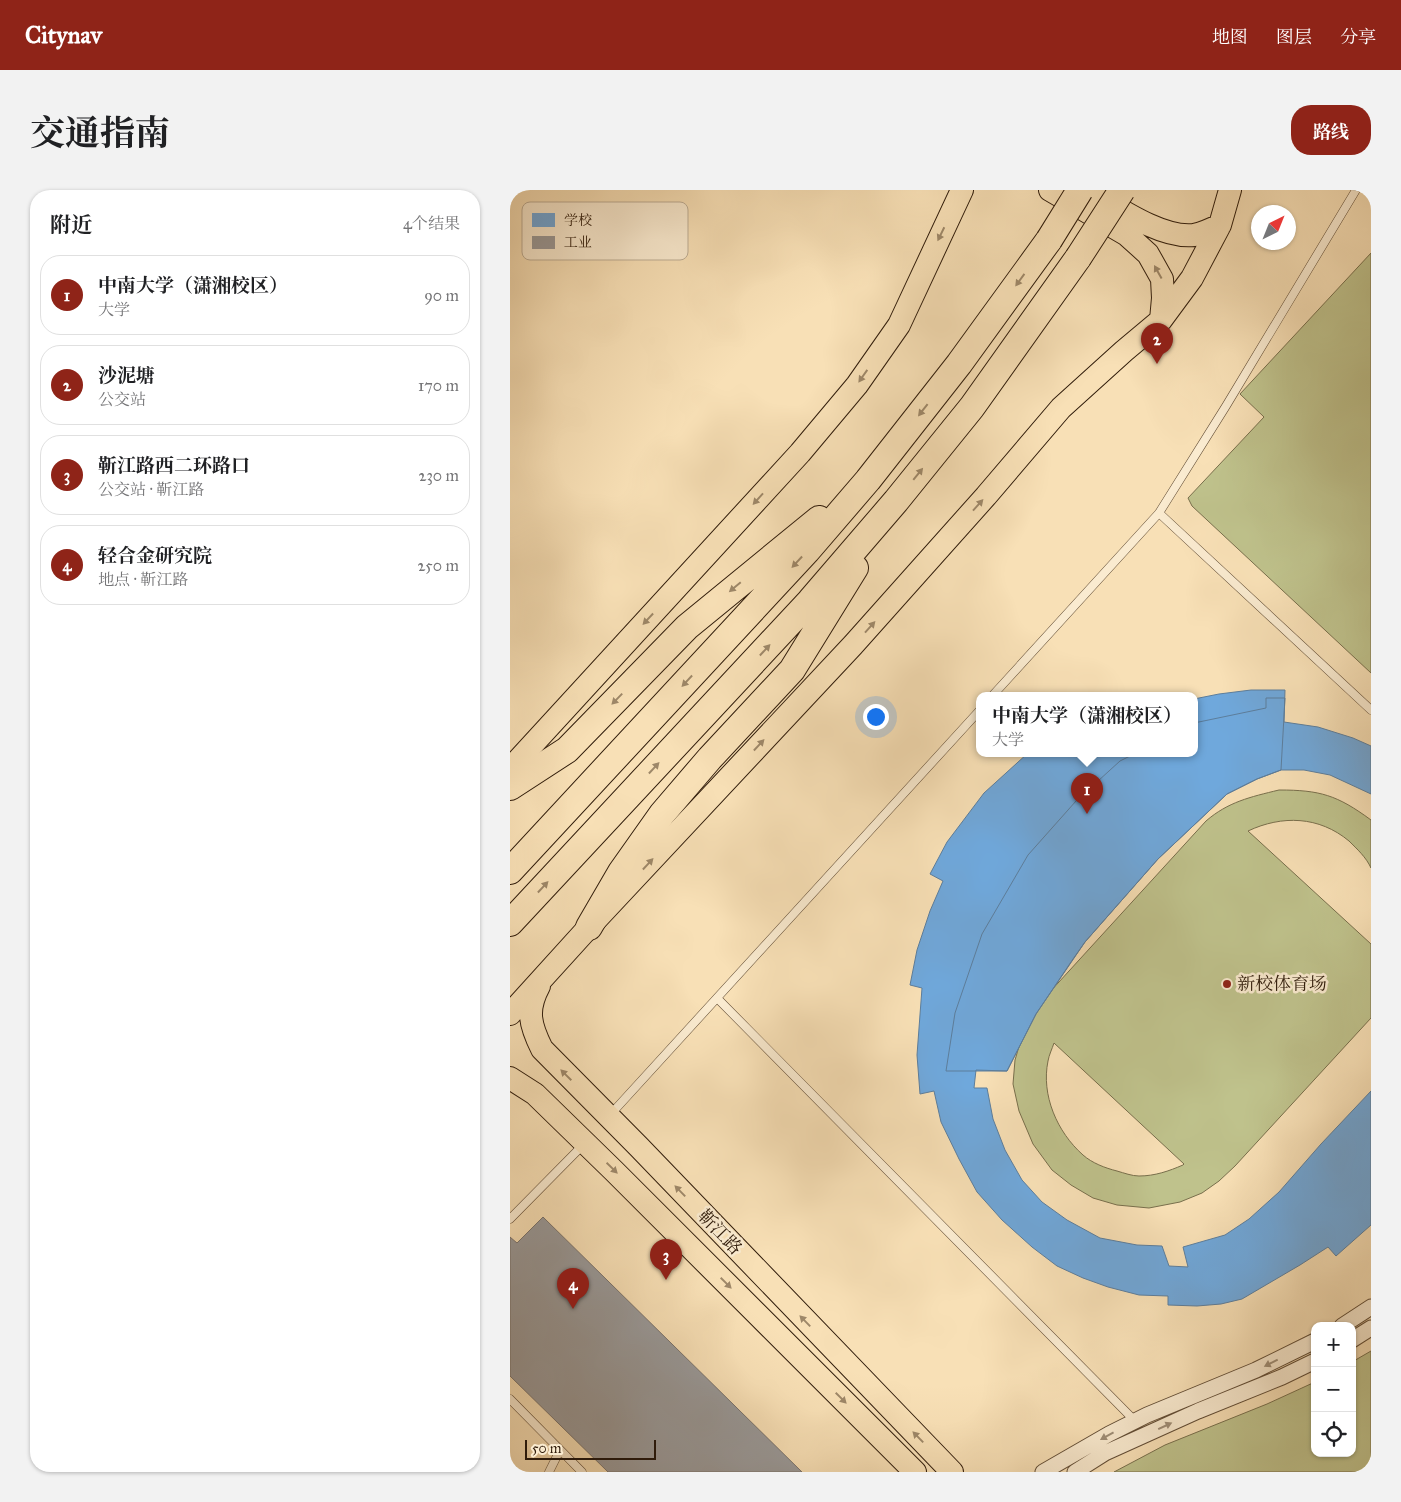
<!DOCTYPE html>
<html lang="zh">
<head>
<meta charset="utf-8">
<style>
	body { margin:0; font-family:"IM FELL Great Primer","Noto Serif SC",serif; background:#f2f2f2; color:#202124 }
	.controls { position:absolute; right:15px; bottom:15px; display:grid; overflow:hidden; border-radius:10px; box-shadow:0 1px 4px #0004 }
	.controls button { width:45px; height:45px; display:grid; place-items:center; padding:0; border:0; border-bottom:1px solid #e0e0e0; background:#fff; color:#202124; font:25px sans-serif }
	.compass { position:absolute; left:741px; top:15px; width:45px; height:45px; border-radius:50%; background:#fff; box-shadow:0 1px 4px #0004; rotate:43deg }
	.scale { position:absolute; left:15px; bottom:12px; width:131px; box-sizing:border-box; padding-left:5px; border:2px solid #301c0b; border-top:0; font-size:14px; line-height:18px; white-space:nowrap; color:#301c0b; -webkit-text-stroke:4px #faebd0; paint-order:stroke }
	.you { position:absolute; left:365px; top:526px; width:18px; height:18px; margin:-12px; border:4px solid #fff; border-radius:50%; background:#1a73e8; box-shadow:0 0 0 8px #1a73e833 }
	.badge { display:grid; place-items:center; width:32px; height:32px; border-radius:50%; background:#8f2418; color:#fff; font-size:16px; font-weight:700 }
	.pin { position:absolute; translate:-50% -41px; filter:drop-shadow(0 1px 2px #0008) }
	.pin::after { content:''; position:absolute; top:26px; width:18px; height:15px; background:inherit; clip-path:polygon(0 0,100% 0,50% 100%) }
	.popup { position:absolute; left:466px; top:502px; width:222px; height:65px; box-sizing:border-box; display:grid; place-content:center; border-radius:10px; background:#fff; filter:drop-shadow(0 1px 4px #0005); font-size:16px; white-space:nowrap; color:#757577 }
	.popup b { font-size:19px; color:#202124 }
	.popup::after { content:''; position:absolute; left:50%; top:100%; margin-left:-10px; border:10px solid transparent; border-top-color:#fff }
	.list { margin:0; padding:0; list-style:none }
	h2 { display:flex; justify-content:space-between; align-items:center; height:65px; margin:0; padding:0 20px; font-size:21px }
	h2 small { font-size:16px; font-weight:400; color:#757577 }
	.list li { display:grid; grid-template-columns:32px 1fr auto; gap:15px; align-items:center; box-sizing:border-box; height:80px; margin:0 10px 10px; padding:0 10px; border:1px solid #e0e0e0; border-radius:20px }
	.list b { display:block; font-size:19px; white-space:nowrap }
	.list p { margin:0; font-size:16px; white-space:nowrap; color:#757577 }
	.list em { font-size:16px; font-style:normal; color:#757577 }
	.icon { flex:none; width:28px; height:28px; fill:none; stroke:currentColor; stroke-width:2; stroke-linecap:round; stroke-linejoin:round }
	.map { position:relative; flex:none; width:861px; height:1282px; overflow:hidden; border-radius:20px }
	header { display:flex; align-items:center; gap:30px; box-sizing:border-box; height:70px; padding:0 25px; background:#8f2418; color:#fff }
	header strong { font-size:24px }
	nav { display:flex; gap:28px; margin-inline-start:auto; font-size:18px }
	.intro { display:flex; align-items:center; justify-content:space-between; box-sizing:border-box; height:120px; padding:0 30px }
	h1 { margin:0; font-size:35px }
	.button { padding:12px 22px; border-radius:20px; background:#8f2418; color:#fff; font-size:18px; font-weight:700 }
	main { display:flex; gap:30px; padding:0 30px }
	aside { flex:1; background:#fff; border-radius:20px; box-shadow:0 1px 4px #0004 }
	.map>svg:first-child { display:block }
	.green { fill:#bfc28c; stroke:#786f4c; fill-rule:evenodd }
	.schools { fill:#6fa8dc; stroke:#5c7e9d }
	.industry { fill:#999; stroke:#7a746e }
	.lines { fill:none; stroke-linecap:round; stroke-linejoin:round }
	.lane-casing { stroke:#624d36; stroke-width:9 }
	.street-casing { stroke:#624d36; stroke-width:17 }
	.primary-casing { stroke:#301c0b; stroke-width:24 }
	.highway-casing { stroke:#301c0b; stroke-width:28 }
	.lane { stroke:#faebd0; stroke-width:8 }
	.street { stroke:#faebd0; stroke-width:15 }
	.primary { stroke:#f8e0b6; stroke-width:22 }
	.highway { stroke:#f8e0b6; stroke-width:26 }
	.highway-bridge-casing { stroke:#301c0b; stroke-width:28; stroke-linecap:butt }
	.highway-bridge { stroke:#f8e0b6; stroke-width:26 }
	.oneway { fill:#9e8869 }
	.oneway2 { fill:#9f8e77 }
	.poi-dot { fill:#8f2418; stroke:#faebd0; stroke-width:2 }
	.labels { text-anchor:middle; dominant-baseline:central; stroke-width:5; stroke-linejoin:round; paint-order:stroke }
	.poi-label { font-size:18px; fill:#301c0b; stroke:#faebd0; text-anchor:start }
	.street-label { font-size:18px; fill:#301c0b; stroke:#faebd0 }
	.key { fill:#faebd0; stroke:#bdad95; stroke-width:1 }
	.key-label { font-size:14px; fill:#301c0b }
</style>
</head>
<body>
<header>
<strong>Citynav</strong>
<nav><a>地图</a><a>图层</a><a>分享</a></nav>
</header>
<div class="intro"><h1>交通指南</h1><a class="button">路线</a></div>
<main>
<aside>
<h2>附近<small>4个结果</small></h2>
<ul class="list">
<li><span class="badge">1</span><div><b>中南大学（潇湘校区）</b><p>大学</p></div><em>90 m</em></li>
<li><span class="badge">2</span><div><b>沙泥塘</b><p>公交站</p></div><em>170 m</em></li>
<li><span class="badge">3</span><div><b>靳江路西二环路口</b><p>公交站 · 靳江路</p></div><em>230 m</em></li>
<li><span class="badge">4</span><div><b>轻合金研究院</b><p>地点 · 靳江路</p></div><em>250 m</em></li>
</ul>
</aside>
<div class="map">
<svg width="861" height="1282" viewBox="0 0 861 1282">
	<rect width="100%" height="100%" fill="#f8e0b6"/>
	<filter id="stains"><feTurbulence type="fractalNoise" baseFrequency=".004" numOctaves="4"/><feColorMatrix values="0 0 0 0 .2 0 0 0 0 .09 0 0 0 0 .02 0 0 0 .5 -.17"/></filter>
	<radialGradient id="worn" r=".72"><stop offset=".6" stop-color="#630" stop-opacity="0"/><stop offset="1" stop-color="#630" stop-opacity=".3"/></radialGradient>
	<path class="green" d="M 861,63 L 861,483 L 682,316 L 678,308 L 754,227 L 730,204 Z
		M 769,600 C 810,600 827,605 861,630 L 861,678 C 856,667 847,659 839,651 C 809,626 772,625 738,641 L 861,754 L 861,828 L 725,976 L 709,991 L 692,1003 L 670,1012 L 639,1018 L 607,1015 L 583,1008 L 561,995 L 542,980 L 523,954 L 509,921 L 503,894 L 505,870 L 513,843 L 538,804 L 696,631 C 718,612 740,607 769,600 ZM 544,853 L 674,974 L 673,975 C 659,981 645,986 629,986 C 622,986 614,983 607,981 C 595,978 582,973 573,965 C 547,942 531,905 538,871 C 539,865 542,859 544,853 Z
		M 861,1161 L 861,1282 L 604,1282 L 655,1255 L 757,1214 L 805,1192 L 805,1263 L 842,1263 L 842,1172 Z"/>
	<path class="schools" d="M 741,500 L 775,500 L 774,532 L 808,537 L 843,548 L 861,556 L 861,604 L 820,585 L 794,580 L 771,580 L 747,589 L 717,604 L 648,669 L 575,752 L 526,824 L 497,881 L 466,880 L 464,898 L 477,898 L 483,929 L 495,960 L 512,990 L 532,1012 L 557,1030 L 590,1048 L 627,1055 L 652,1056 L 659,1076 L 678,1077 L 673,1057 L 715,1045 L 739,1029 L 769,1002 L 811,954 L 861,901 L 861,1035 L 826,1066 L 818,1057 L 790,1075 L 732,1109 L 711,1114 L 687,1116 L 658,1115 L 658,1106 L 629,1105 L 598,1097 L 573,1088 L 547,1076 L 522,1057 L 492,1030 L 467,1002 L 449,969 L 431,932 L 424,901 L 410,904 L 407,865 L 412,798 L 400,795 L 407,760 L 420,721 L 433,691 L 420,684 L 437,652 L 474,603 L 518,563 L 684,563 L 684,509 L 709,504 Z
		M 756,508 L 775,508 L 771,580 L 747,589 L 717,604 L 648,669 L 575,752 L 563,769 L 526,824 L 497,881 L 436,881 L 445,823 L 472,744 L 518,665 L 566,611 L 610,571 L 626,563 L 684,563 L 684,533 L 756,518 Z"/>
	<path class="industry" d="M 33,1027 L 292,1282 L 98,1282 L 0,1186 L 0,1047 L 7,1053 Z"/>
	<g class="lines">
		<defs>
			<path id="lane" d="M 649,323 L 861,520
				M 483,505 L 649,323 L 716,216 L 846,0
				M 207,808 L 625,1231
				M 100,925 L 470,520
				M 0,1029 L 74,954
				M 0,1209 L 72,1282
				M 39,1282 L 50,1260"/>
			<path id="street" d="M 832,1136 L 861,1117
				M 842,1150 L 861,1138
				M 533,1282 L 599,1244 L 637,1225 L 746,1180 L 805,1151
				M 565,1282 L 595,1263 L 688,1221 L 772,1187 L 805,1171"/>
			<path id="primary" d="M 540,0 L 617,45 L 638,64 L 652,89 L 653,108 L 651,130
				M 577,0 C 605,16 651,49 684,45 C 693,43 702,39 710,35
				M 0,579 L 290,263 L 347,195 L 389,135 L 452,0
				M 29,796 C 16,820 20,835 32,859 L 129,957 L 442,1282
				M 0,824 L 79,737 L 343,455 L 476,306 L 551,218 L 614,161 L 651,130 L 682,88 L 710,35 L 720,0
				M 0,888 L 25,904 L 104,981 L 405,1282"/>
			<path id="highway" d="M 0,597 L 57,560 L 177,437 L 309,329
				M 0,681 L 297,361 L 358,290 L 449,174 L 539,50
				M 0,733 L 300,411 L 386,311 L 462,217 L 568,68
				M 79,737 L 111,682 L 152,624 L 200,568 L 282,480 L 345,378"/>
		</defs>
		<use href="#lane" class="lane-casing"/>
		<use href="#street" class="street-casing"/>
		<use href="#primary" class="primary-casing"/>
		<use href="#highway" class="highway-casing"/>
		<use href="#lane" class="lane"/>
		<use href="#street" class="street"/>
		<use href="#primary" class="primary"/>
		<use href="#highway" class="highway"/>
		<defs>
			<path id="highway-bridge" d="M 539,50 L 570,0
				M 568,68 L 612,0"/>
		</defs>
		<use href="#highway-bridge" class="highway-bridge-casing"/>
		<use href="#highway-bridge" class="highway-bridge"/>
	</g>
	<defs><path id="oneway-solid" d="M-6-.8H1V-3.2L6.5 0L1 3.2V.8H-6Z" transform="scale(1.25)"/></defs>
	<g class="oneway">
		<use href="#oneway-solid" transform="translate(431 44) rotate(116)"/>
		<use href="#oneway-solid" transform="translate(648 82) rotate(-119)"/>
		<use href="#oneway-solid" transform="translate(510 90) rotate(126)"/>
		<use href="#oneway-solid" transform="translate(353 186) rotate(125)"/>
		<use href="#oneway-solid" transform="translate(413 220) rotate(128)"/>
		<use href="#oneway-solid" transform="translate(408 284) rotate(-51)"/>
		<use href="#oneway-solid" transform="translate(248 309) rotate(132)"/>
		<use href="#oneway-solid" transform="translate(468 315) rotate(-48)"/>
		<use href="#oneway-solid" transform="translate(287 372) rotate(133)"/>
		<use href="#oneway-solid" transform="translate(225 397) rotate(140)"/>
		<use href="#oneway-solid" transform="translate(138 429) rotate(133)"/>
		<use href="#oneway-solid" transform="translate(360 437) rotate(-48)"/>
		<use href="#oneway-solid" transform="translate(255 460) rotate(-47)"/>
		<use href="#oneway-solid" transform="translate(177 491) rotate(133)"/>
		<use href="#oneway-solid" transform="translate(107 509) rotate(134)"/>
		<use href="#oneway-solid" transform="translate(249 555) rotate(-47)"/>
		<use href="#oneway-solid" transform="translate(144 578) rotate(-47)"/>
		<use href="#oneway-solid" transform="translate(138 674) rotate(-47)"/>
		<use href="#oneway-solid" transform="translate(33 697) rotate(-47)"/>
		<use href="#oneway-solid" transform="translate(56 885) rotate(-135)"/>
		<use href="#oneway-solid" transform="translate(102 978) rotate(44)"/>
		<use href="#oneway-solid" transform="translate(170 1001) rotate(-134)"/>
		<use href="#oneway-solid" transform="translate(216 1093) rotate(45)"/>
		<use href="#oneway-solid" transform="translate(295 1131) rotate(-134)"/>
		<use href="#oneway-solid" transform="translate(331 1208) rotate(45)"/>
		<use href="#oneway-solid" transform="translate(408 1247) rotate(-134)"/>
	</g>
	<g class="oneway2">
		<use href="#oneway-solid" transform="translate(761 1173) rotate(153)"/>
		<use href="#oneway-solid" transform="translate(655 1236) rotate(-25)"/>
		<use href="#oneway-solid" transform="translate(597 1246) rotate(151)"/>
	</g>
	<circle class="poi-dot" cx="717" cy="794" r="5"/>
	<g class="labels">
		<g class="poi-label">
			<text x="727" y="794">新校体育场</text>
		</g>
		<g class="street-label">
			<text transform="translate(210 1042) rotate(46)">靳江路</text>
		</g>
	</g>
	<rect x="12" y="12" width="166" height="58" rx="8" class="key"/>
	<rect x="22" y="23" width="23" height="14" fill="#6fa8dc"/>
	<rect x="22" y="46" width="23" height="13" fill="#999"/>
	<g class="key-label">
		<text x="54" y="35">学校</text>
		<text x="54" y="57">工业</text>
	</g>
	<rect width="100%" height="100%" filter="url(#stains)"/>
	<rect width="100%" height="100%" fill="url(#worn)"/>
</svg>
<div class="controls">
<button>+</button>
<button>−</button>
<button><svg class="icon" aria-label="locate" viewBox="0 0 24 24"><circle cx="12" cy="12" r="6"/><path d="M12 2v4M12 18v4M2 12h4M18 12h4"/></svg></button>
</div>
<svg class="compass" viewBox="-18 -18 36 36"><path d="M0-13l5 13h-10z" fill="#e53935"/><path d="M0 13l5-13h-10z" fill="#757577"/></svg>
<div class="scale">50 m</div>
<div class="you"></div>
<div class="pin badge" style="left:577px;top:624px">1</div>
<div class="popup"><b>中南大学（潇湘校区）</b>大学</div>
<div class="pin badge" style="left:647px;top:174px">2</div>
<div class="pin badge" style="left:156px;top:1090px">3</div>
<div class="pin badge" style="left:63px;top:1119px">4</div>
</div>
</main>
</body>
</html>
